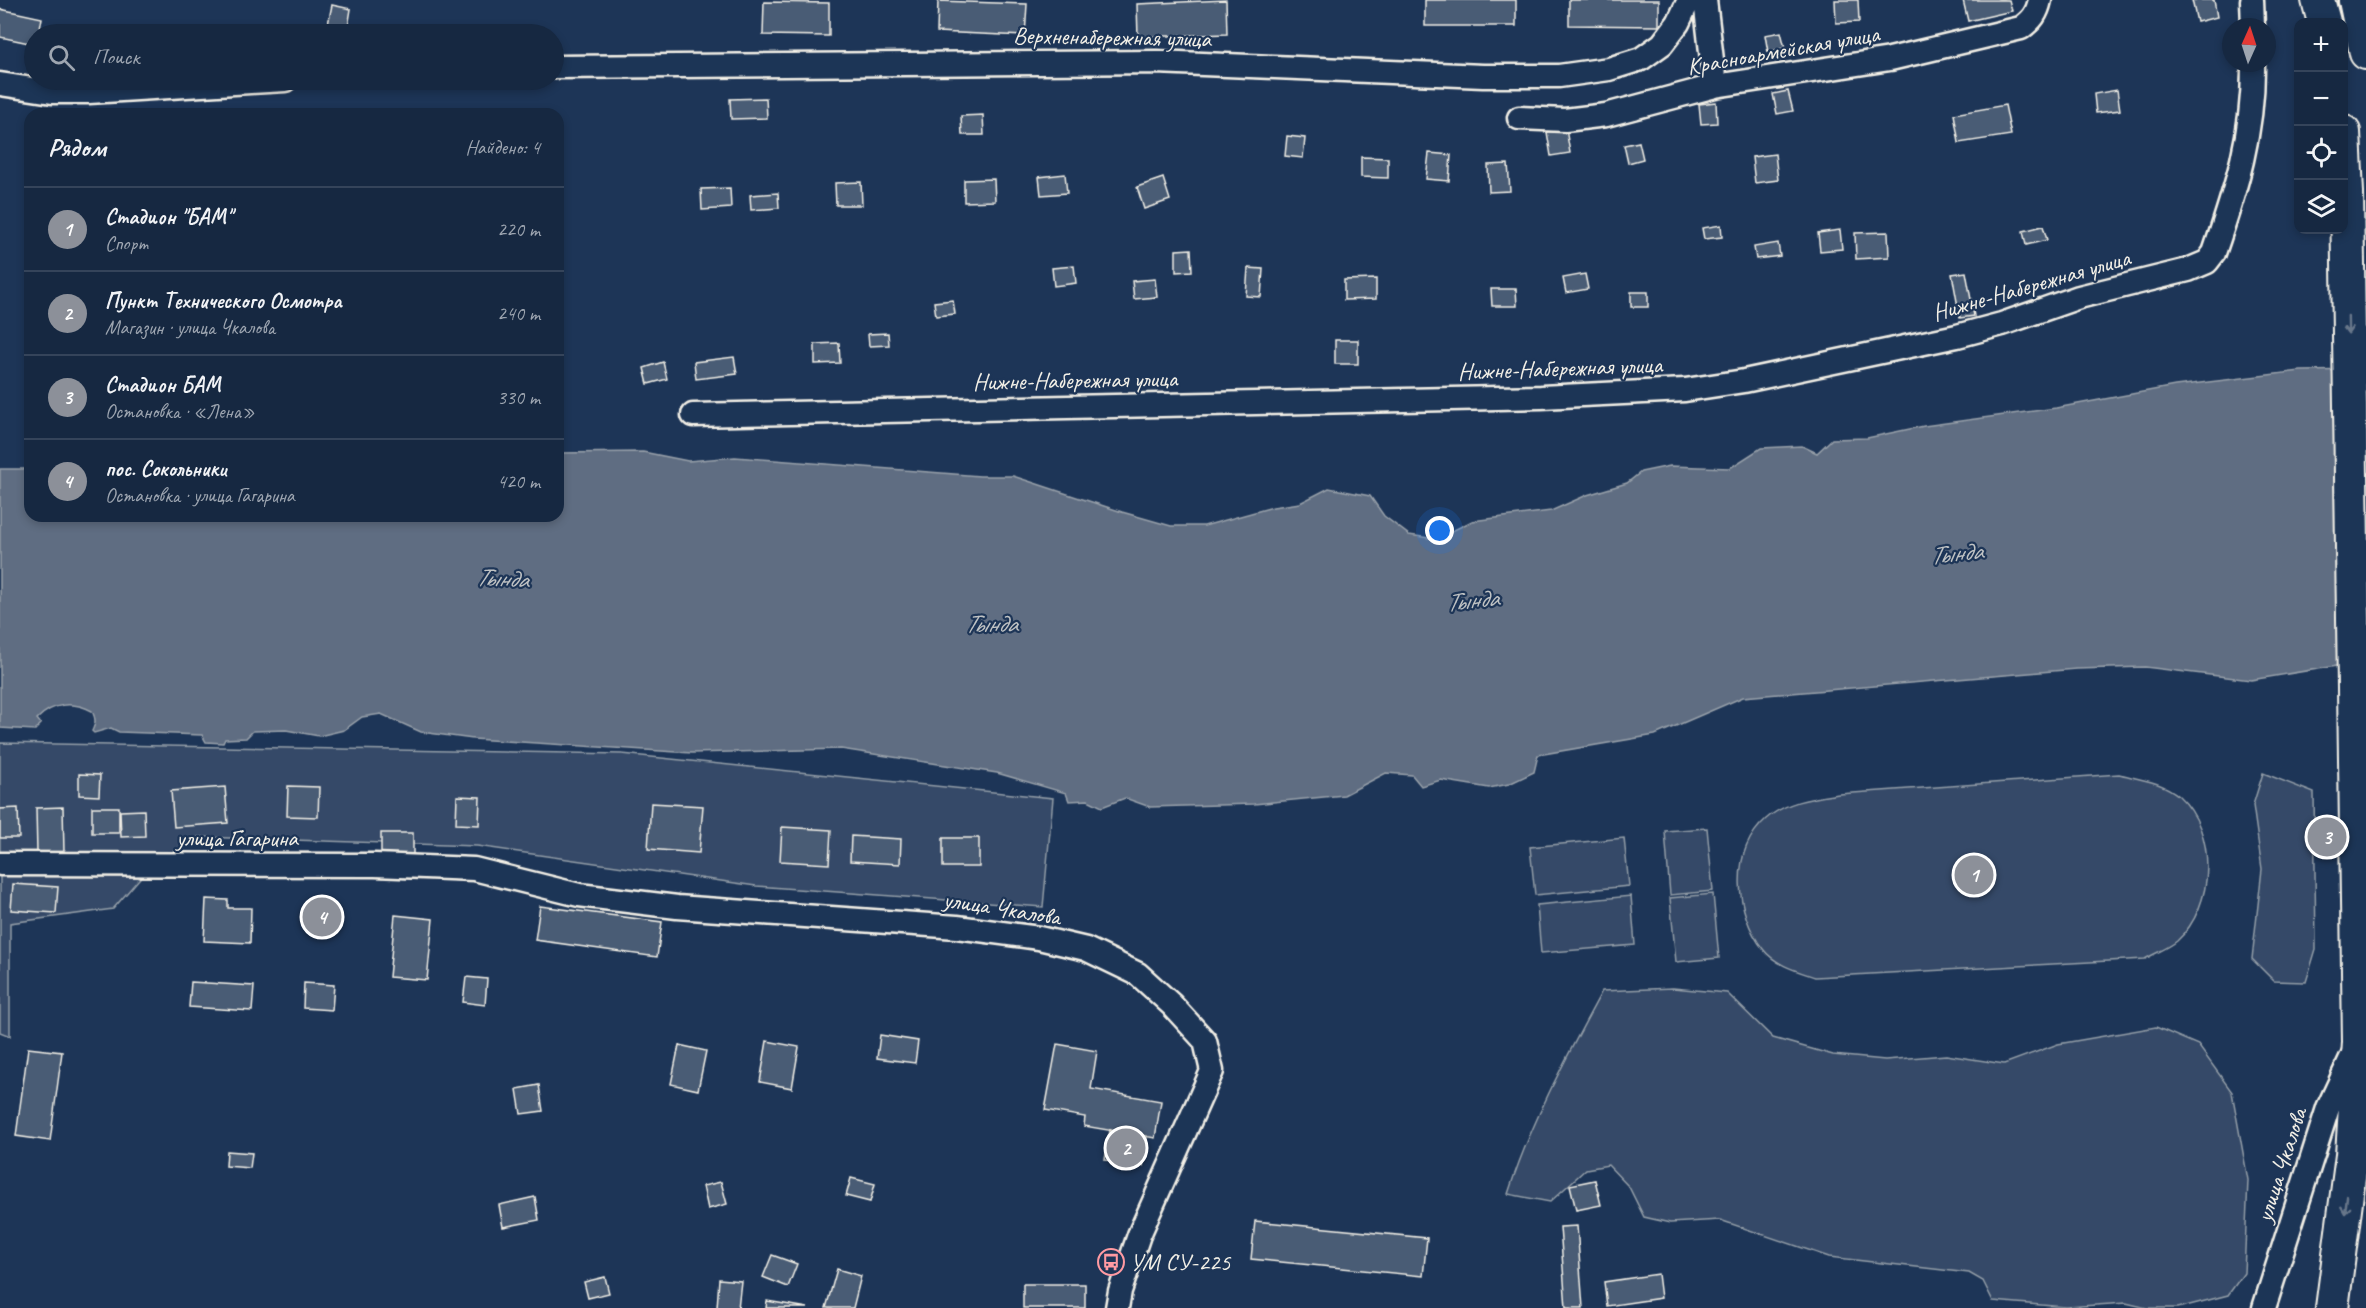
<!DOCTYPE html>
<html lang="ru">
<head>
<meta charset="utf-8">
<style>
	body { margin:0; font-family:Caveat,sans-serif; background:#23344c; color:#f1f3f6 }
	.controls { position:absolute; right:18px; top:18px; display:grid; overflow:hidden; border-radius:12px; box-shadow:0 3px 9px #0003 }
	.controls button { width:54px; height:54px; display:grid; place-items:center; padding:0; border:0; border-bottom:2px solid #35445a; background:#162841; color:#f1f3f6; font:30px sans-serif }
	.compass { position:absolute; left:2222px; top:18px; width:54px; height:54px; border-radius:50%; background:#162841; box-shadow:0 3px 9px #0003; rotate:3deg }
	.you { position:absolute; left:1440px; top:531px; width:21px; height:21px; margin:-15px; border:4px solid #fff; border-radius:50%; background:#1a73e8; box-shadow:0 0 0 9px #1a73e833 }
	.badge { display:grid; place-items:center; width:39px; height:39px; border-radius:50%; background:#8c9099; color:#fff; font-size:20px; font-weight:700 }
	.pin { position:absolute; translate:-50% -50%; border:3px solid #fff; box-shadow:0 2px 6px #0006 }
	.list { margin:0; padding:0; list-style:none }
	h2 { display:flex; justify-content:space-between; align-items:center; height:78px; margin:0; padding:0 24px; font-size:26px }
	h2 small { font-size:20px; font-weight:400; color:#9ea6b1 }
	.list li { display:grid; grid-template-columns:39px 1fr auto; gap:18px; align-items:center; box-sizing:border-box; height:84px; padding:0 24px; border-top:2px solid #35445a }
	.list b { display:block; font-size:22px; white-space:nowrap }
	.list p { margin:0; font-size:20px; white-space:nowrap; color:#9ea6b1 }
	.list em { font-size:20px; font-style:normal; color:#9ea6b1 }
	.icon { flex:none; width:33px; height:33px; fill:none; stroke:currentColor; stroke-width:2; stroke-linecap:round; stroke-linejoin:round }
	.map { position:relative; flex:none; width:2366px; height:1308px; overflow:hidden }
	.search { position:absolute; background:#162841; box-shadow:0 3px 9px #0003; left:24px; top:24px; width:540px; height:66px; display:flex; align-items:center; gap:15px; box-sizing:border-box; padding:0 21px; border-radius:33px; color:#9ea6b1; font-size:22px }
	.panel { position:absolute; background:#162841; box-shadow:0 3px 9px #0003; left:24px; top:108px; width:540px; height:414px; border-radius:18px }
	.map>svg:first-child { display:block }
	.green { fill:#354a67; stroke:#949ea8; stroke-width:1.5 }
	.water { fill:#5e6d82; stroke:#9aa2ab; stroke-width:1.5 }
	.building { fill:#485b74; stroke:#f4f1e8; stroke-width:1.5 }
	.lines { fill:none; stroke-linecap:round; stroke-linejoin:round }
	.minor-casing { stroke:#f4f1e8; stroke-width:27 }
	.highway-casing { stroke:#f4f1e8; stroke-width:36 }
	.minor { stroke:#1d3557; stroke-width:22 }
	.highway { stroke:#1d3557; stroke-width:32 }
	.oneway { stroke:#68778a }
	.labels { text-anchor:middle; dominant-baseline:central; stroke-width:4.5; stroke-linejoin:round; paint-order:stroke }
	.street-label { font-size:24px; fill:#f4f1e8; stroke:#1d3557 }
	.poi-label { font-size:24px; fill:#f4f1e8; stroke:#1d3557; text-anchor:start }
	.water-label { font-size:26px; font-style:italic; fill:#c0c3c4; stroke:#1d3557 }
</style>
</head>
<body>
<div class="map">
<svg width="2366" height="1308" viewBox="0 0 2366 1308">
	<rect width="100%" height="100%" fill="#1d3557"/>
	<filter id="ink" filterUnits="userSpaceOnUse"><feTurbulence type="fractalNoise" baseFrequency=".0167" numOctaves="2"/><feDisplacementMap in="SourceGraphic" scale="12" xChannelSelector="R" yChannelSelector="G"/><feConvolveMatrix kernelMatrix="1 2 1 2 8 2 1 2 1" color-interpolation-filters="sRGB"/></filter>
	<g filter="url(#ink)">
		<path class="green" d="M 0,743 L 622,754 L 1053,798 L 1043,907 L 756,886 L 477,846 L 198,837 L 152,864 L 113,909 L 10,923 L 10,1036 L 0,1032 Z
			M 2263,773 L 2314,793 L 2316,949 L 2306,982 L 2274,981 L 2252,959 L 2262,869 L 2253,805 Z
			M 2119,774 C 2139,779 2163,782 2179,796 C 2218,832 2215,906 2177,941 C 2169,948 2155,953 2145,959 L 1815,977 C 1797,971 1775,965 1763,949 C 1735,913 1729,852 1766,819 C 1787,801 1813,798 1839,794 Z
			M 1707,828 L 1713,891 L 1670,895 L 1665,831 Z
			M 1624,838 L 1629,886 L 1535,895 L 1530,847 Z
			M 1713,894 L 1719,958 L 1676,962 L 1670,898 Z
			M 1631,896 L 1635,945 L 1541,953 L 1537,905 Z
			M 1673,988 L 1727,993 L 1773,1038 L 1833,1055 L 1885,1060 L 1946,1055 L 2004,1064 L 2058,1044 L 2156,1027 L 2198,1045 L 2232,1092 L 2248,1180 L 2244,1273 L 2228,1295 L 2178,1308 L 2147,1308 L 2126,1303 L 2066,1307 L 1993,1301 L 1983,1281 L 1969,1273 L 1829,1257 L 1720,1220 L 1670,1223 L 1644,1217 L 1629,1187 L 1608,1165 L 1586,1169 L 1550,1202 L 1508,1194 C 1531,1122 1566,1058 1602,991 Z"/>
		<path class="water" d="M 2366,370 L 2366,661 L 2251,680 L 2145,667 L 2077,669 L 1743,697 L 1655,735 L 1538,755 L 1534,772 L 1509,784 L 1489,788 L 1441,780 L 1421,786 L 1412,775 L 1386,773 L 1344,795 L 1254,804 L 1150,807 L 1125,798 L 1102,807 L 1088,800 L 1069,801 L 1066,793 L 997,773 L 841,749 L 692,753 L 473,739 L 421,732 L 381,714 L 362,717 L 344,730 L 319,736 L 286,730 L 253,731 L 246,738 L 225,739 L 223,743 L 206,742 L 202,735 L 119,732 L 111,728 L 94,733 L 92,731 C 96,723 96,719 92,711 C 73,701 52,703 37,719 L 41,724 L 35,730 L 0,728 L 0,469 L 30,469 L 30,516 L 558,516 L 558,453 L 643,452 L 688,461 L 735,457 L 980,476 L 1013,476 L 1122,512 L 1171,526 L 1204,526 L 1273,507 L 1300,503 L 1329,488 L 1370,496 L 1384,516 L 1409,535 L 1436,539 L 1472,521 L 1551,511 L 1587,495 L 1627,483 L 1641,472 L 1670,466 L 1730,468 L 1761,448 L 1802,446 L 1817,453 L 1832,439 L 1867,438 L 1924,426 L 2056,408 L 2175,386 L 2301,371 Z"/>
		<path class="building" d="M 1226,0 L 1227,34 L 1138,37 L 1137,4 Z
			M 1425,0 L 1516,0 L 1516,26 L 1425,26 Z
			M 1569,0 L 1659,0 L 1659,26 L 1569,25 Z
			M 1835,0 L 1858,0 L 1859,22 L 1836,23 Z
			M 1963,0 L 2009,0 L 2012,11 L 1968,21 Z
			M 2192,0 L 2214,0 L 2217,17 L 2197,22 Z
			M 938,1 L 1027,4 L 1025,36 L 937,32 Z
			M 764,2 L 829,3 L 829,36 L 763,35 Z
			M 332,5 L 351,9 L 347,33 L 327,29 Z
			M 0,9 L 42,18 L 39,34 L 34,34 L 34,44 L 0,37 Z
			M 1781,32 L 1785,48 L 1768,52 L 1765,35 Z
			M 2117,90 L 2120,110 L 2096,113 L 2094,94 Z
			M 1788,91 L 1793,111 L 1777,114 L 1773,94 Z
			M 766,98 L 767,118 L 731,119 L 730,99 Z
			M 1716,102 L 1717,123 L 1701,124 L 1699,104 Z
			M 2005,105 L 2011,135 L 1959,143 L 1954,114 Z
			M 983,115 L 984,135 L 962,135 L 961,116 Z
			M 1566,129 L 1570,153 L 1551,156 L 1547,132 Z
			M 1287,136 L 1305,138 L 1303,158 L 1285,156 Z
			M 1639,142 L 1643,159 L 1628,163 L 1624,145 Z
			M 1429,153 L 1451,155 L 1449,181 L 1426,179 Z
			M 1775,154 L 1778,180 L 1755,183 L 1752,157 Z
			M 1361,157 L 1388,158 L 1388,178 L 1361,177 Z
			M 1508,164 L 1510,191 L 1489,192 L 1488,165 Z
			M 1065,174 L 1067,193 L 1041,195 L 1039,177 Z
			M 1163,178 L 1170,200 L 1144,209 L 1137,187 Z
			M 994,179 L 995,201 L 964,202 L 964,180 Z
			M 861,182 L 862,205 L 836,205 L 835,183 Z
			M 730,188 L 731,208 L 702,210 L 701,189 Z
			M 778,193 L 779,208 L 751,210 L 750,195 Z
			M 1721,225 L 1722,237 L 1704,239 L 1702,228 Z
			M 2043,226 L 2047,240 L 2026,245 L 2023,231 Z
			M 1840,230 L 1842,249 L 1820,251 L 1818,233 Z
			M 1888,232 L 1889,257 L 1856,259 L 1855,233 Z
			M 1778,243 L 1780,256 L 1756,259 L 1754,247 Z
			M 1191,249 L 1192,271 L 1176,272 L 1176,250 Z
			M 1074,266 L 1076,283 L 1054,286 L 1052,268 Z
			M 1248,268 L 1263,269 L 1261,297 L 1246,296 Z
			M 1966,272 L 1974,316 L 1960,318 L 1952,274 Z
			M 1585,274 L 1588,289 L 1566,293 L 1563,278 Z
			M 1155,279 L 1157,297 L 1134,299 L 1132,281 Z
			M 1376,279 L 1376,299 L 1344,300 L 1344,280 Z
			M 1491,289 L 1516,289 L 1517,306 L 1492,306 Z
			M 1631,292 L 1648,292 L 1648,307 L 1631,307 Z
			M 953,300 L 955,314 L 936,316 L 934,302 Z
			M 888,333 L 889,345 L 869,346 L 868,334 Z
			M 1335,340 L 1358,340 L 1358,364 L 1335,364 Z
			M 839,343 L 840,363 L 815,364 L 815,344 Z
			M 734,357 L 737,374 L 696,379 L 694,362 Z
			M 663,362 L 667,379 L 648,384 L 644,368 Z
			M 79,774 L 100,775 L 99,796 L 79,795 Z
			M 288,786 L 319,787 L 318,817 L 287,816 Z
			M 225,787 L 228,823 L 174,827 L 171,791 Z
			M 457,796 L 480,797 L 479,825 L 456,824 Z
			M 651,803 L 703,806 L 699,853 L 648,849 Z
			M 63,807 L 64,853 L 37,853 L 36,808 Z
			M 92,807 L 119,807 L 119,833 L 92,833 Z
			M 18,808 L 19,838 L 0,838 L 0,809 Z
			M 144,810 L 145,836 L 121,837 L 120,811 Z
			M 782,827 L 831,830 L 829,864 L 780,861 Z
			M 381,833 L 413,833 L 413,854 L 381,854 Z
			M 851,836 L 901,839 L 900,864 L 850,861 Z
			M 943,838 L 979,838 L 979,867 L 943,867 Z
			M 13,884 L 58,887 L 56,913 L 11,910 Z
			M 206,899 L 228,900 L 228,908 L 251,908 L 250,943 L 204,941 Z
			M 540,906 L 662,922 L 657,957 L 535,940 Z
			M 395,915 L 433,919 L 427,980 L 389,977 Z
			M 466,977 L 487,979 L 485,1005 L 463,1002 Z
			M 191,982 L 254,986 L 252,1011 L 189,1007 Z
			M 304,983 L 334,985 L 332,1010 L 303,1008 Z
			M 880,1035 L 918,1041 L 915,1063 L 877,1058 Z
			M 767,1041 L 799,1047 L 792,1088 L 760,1082 Z
			M 1057,1044 L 1097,1051 L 1091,1089 L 1161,1101 L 1155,1138 L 1084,1126 L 1085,1117 L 1045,1110 Z
			M 679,1045 L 706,1051 L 698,1090 L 671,1084 Z
			M 28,1048 L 62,1052 L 50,1141 L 16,1136 Z
			M 539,1085 L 543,1111 L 521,1114 L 517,1089 Z
			M 1110,1130 L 1147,1136 L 1143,1166 L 1105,1160 Z
			M 227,1151 L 252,1153 L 250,1168 L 226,1166 Z
			M 851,1178 L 875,1184 L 870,1202 L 846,1196 Z
			M 1595,1180 L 1601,1205 L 1576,1210 L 1570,1185 Z
			M 721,1182 L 727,1204 L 708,1209 L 703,1186 Z
			M 535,1197 L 539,1220 L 503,1227 L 499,1205 Z
			M 1255,1221 L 1427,1238 L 1423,1276 L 1251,1259 Z
			M 1577,1226 L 1583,1308 L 1566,1308 L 1560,1227 Z
			M 772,1255 L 797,1264 L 788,1287 L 763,1277 Z
			M 837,1269 L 861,1276 L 853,1308 L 826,1308 Z
			M 1658,1274 L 1661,1298 L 1607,1306 L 1604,1282 Z
			M 605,1277 L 609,1293 L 588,1298 L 584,1282 Z
			M 719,1279 L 741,1281 L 738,1308 L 717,1308 Z
			M 1023,1284 L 1085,1284 L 1085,1308 L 1023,1308 Z
			M 767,1301 L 808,1308 L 766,1308 Z"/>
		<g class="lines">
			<defs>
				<path id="minor" d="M 1705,0 L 1715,86
					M 2252,0 L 2253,27
					M 554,67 L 1156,62 L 1483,76 L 1559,76 L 1609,69 L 1641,59 L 1662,44 L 1678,23 L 1689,0
					M 0,84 L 52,92 L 89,92 L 285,80
					M 1519,118 L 1565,120 L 1606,115 L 1715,86 L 1890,59 L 2021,28 C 2032,20 2037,14 2040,0
					M 693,415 L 1541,397 L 1685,390 L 1744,381 L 1957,336 L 2002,324 L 2079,297 L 2188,270 L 2207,262 L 2214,253 C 2236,189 2254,132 2253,63
					M 0,864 L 375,865 L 474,869 L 579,895 L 677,907 L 957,927 L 1039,938 L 1086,949 L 1138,974 L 1172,1005 L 1205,1041 L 1212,1071 L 1139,1235 L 1120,1291 L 1117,1308
					M 2264,1308 L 2328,1108 L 2354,1052"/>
				<path id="highway" d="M 2318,0 L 2324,22
					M 2355,0 L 2366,53
					M 2332,1308 L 2352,1155 L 2359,1042 L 2347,193 L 2344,132"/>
			</defs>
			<use href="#minor" class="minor-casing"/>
			<use href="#highway" class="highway-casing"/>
			<use href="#minor" class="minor"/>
			<use href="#highway" class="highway"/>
		</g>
		<defs><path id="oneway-shaft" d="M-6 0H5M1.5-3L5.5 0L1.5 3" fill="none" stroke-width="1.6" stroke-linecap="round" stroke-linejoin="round" transform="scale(1.5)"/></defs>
		<g class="oneway">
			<use href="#oneway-shaft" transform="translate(2348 325) rotate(89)"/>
			<use href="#oneway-shaft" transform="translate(2346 1205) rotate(97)"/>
		</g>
	</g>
	<defs>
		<symbol id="bus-ring" viewBox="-11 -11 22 22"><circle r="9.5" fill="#1d3557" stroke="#ff9aa2" stroke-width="1.5"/><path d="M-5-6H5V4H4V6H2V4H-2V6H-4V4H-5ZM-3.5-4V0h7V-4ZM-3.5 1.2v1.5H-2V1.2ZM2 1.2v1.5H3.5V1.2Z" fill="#ff9aa2"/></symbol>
	</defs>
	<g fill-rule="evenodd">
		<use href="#bus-ring" x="1096" y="1247" width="30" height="30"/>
	</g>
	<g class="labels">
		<g class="street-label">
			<text transform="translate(1112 37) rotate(1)">Верхненабережная улица</text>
			<text transform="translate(1783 50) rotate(-10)">Красноармейская улица</text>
			<text transform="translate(2031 285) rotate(-16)">Нижне-Набережная улица</text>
			<text transform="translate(1560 368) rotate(-2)">Нижне-Набережная улица</text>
			<text transform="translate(1075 380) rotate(-1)">Нижне-Набережная улица</text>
			<text x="237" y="838">улица Гагарина</text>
			<text transform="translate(1002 908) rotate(9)">улица Чкалова</text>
			<text transform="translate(2281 1165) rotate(-72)">улица Чкалова</text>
		</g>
		<g class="poi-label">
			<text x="1130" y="1262">УМ СУ-225</text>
		</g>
		<g class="water-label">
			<text transform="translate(1956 553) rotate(-6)">Тында</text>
			<text transform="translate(502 578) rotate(3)">Тында</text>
			<text transform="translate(1472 600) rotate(-6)">Тында</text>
			<text x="991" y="623">Тында</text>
		</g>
	</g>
</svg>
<div class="controls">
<button>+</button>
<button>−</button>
<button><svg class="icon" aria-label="locate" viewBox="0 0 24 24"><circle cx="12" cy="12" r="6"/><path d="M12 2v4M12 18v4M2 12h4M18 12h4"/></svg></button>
<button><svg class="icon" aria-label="layers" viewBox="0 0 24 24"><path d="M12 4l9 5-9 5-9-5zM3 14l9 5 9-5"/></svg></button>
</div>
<svg class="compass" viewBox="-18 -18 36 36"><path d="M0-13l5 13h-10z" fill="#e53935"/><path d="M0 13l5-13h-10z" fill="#9ea6b1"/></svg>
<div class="you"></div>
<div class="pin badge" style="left:1974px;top:875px">1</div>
<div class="pin badge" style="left:1126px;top:1148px">2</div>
<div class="pin badge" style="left:2327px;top:837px">3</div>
<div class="pin badge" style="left:322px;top:917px">4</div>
<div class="search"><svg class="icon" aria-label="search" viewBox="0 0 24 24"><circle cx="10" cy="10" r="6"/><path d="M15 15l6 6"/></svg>Поиск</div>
<section class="panel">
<h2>Рядом<small>Найдено: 4</small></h2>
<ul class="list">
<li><span class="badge">1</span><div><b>Стадион &quot;БАМ&quot;</b><p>Спорт</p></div><em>220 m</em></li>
<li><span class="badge">2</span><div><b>Пункт Технического Осмотра</b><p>Магазин · улица Чкалова</p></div><em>240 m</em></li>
<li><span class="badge">3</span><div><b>Стадион БАМ</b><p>Остановка · «Лена»</p></div><em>330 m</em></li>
<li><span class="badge">4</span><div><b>пос. Сокольники</b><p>Остановка · улица Гагарина</p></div><em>420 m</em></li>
</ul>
</section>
</div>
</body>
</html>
